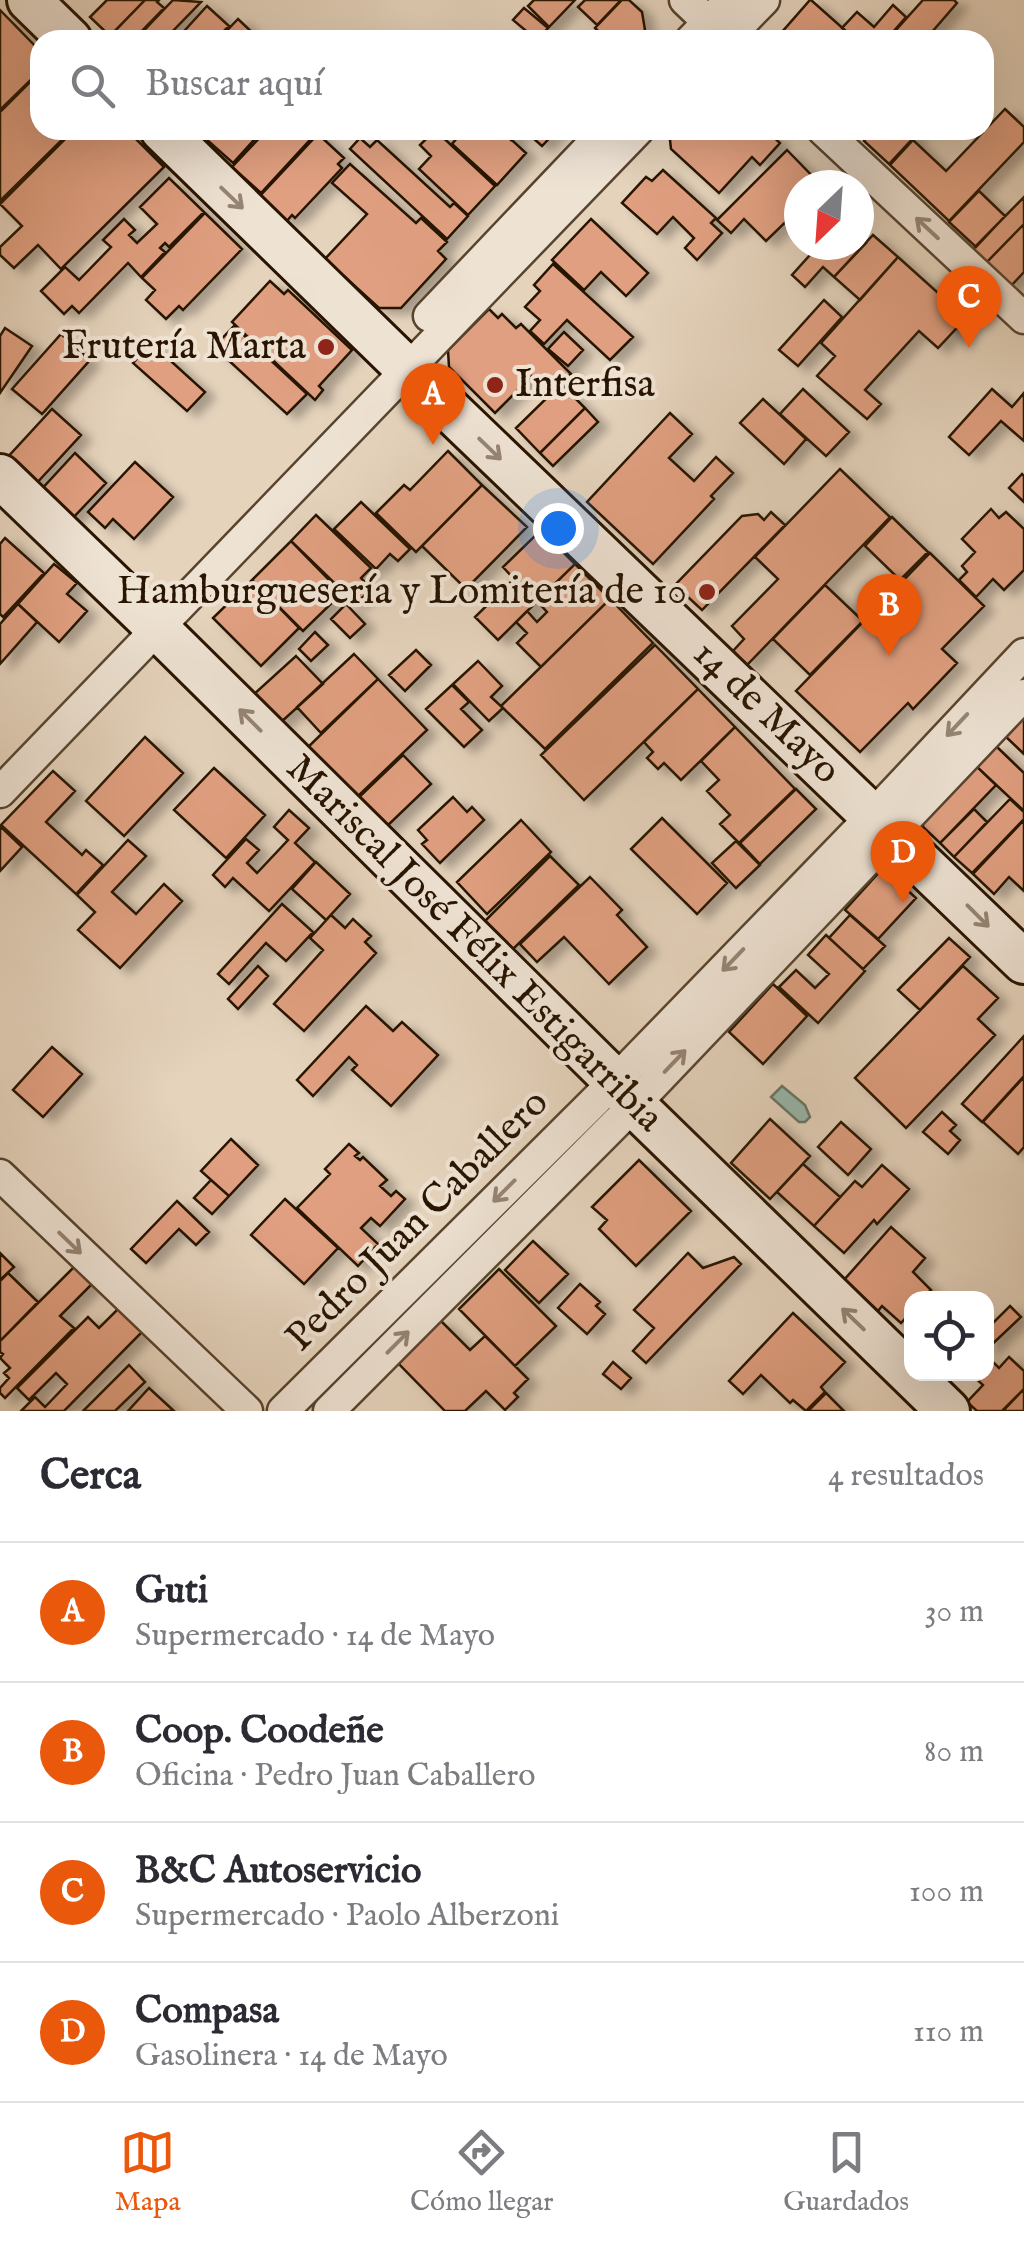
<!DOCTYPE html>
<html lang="es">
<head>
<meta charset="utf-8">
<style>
	body { margin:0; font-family:"IM FELL English",serif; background:#f7f7f7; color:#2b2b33 }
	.controls { position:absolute; right:30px; bottom:30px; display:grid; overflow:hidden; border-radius:20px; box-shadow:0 10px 40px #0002 }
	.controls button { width:90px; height:90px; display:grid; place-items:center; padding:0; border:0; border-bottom:2px solid #e1e1e2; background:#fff; color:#2b2b33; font:50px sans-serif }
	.compass { position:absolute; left:784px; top:170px; width:90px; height:90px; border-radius:50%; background:#fff; box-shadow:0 10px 40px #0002; rotate:205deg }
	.you { position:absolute; left:558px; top:528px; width:35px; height:35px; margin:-25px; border:8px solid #fff; border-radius:50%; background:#1a73e8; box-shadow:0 0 0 15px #1a73e833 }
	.badge { display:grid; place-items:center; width:65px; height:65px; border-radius:50%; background:#ea580c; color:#fff; font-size:32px; font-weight:700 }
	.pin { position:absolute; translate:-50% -82px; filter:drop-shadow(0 2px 5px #0008) }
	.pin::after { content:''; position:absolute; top:52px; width:35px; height:30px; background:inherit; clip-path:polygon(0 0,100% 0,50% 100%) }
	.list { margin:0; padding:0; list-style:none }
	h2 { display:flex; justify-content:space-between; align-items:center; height:130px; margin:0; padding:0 40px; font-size:42px }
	h2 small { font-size:32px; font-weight:400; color:#7c7c81 }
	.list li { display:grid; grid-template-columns:65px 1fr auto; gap:30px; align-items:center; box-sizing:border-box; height:140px; padding:0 40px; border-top:2px solid #e1e1e2 }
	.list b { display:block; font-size:38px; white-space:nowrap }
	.list p { margin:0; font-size:32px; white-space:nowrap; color:#7c7c81 }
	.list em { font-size:32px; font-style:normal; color:#7c7c81 }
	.icon { flex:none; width:55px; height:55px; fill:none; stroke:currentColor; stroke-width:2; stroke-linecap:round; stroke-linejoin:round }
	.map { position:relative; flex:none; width:1024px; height:1411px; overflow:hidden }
	.search { position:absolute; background:#fff; box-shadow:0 10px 40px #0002; left:30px; right:30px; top:30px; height:110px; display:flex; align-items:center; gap:25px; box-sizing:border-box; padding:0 35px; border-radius:30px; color:#7c7c81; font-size:38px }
	.sheet { height:690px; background:#fff }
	nav { display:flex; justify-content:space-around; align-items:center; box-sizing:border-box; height:140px; border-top:2px solid #e1e1e2; background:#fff; font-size:28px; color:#7c7c81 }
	nav a { display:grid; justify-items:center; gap:5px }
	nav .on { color:#ea580c }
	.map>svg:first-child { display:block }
	.water { fill:#96b8ac; stroke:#6a7667; stroke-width:2.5 }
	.building { fill:#e09f80; stroke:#281400; stroke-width:2.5; filter:url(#shadow) }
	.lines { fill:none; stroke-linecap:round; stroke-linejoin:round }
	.street-casing { stroke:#57442f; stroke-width:35 }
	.secondary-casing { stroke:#281400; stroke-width:48 }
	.street { stroke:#eee2d3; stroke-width:30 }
	.secondary { stroke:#eee2d3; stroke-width:42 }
	.oneway { stroke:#958574 }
	.poi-dot { fill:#8f2418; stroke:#eee2d3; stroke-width:4 }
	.labels { text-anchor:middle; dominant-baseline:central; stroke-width:8; stroke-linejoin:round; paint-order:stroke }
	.poi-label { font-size:40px; fill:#281400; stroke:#eee2d3; text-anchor:end }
	.street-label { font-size:40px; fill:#281400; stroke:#eee2d3 }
</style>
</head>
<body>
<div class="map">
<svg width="1024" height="1411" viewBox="0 0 1024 1411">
	<defs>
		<filter id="shadow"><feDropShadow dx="10" dy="5.5" stdDeviation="5" flood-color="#0004"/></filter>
	</defs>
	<rect width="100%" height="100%" fill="#e5d3bc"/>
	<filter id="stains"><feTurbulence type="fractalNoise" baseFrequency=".002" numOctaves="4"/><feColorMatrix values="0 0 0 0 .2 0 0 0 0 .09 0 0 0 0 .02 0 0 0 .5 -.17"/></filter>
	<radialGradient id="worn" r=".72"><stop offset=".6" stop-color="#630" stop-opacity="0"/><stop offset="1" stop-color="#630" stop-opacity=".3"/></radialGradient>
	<path class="water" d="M 782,1086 L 805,1105 L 810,1117 L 805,1122 L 799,1122 L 771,1097 Z"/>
	<path class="building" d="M 107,0 L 145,0 L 110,36 L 90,17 Z
		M 145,0 L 159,0 L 157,2 L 164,8 L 133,40 L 110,40 L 108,38 L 110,36 Z
		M 173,0 L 201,2 L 164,40 L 135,40 Z
		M 534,0 L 575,0 L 549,27 L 528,6 Z
		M 585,0 L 621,0 L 597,25 L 578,7 Z
		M 622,0 L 629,0 L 642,12 L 645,30 L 635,40 L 607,40 L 595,28 Z
		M 810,0 L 811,0 L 856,40 L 791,40 L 782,32 Z
		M 923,0 L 954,0 L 957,3 L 925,40 L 887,40 Z
		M 893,5 L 906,17 L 886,40 L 856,40 L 842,28 L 857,12 L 874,27 Z
		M 207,6 L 229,26 L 215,40 L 176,40 Z
		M 524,8 L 548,28 L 537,40 L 513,20 Z
		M 0,10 L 40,51 L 40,71 L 0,110 Z
		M 238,19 L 258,38 L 256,40 L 218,40 Z
		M 40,72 L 40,130 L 72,130 L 0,201 L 0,112 Z
		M 1005,109 L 1024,127 L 1024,142 L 949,221 L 890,165 L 913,140 L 946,171 Z
		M 74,130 L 127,130 L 164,167 L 61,269 L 38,245 L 14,268 L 0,255 L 0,247 L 22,226 L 0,204 Z
		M 214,130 L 263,130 L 233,163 L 206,139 Z
		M 267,130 L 319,130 L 261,193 L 232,167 Z
		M 435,130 L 495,186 L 468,215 L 419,169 L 431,156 L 420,145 Z
		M 462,130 L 501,130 L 526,153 L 497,185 L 452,144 L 463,131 Z
		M 501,130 L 521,130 L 511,140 Z
		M 524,130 L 557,130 L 542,146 Z
		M 680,130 L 766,130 L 780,143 L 760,165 L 752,157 L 719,193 L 671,149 L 670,140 Z
		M 874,130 L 911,130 L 916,135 L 889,164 L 864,141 Z
		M 318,134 L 344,158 L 338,164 L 342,168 L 295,218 L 292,215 L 286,222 L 259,197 Z
		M 360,138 L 370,147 L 377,140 L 450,207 L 454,203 L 468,216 L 447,239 L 350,149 Z
		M 787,150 L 821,185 L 799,185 L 799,209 L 766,241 L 744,219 L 731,233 L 717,220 Z
		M 350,164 L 416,223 L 421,218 L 447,242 L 438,251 L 446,259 L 401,308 L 379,308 L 325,259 L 367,214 L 332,183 Z
		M 663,170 L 716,218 L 711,223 L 722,233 L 697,260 L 685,248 L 694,238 L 673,217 L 657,234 L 622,203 L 646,177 L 652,181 Z
		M 169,178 L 204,212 L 169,247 L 165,243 L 160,248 L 165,252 L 141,277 L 128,263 L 79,313 L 72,306 L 64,314 L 41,291 L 65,267 L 79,280 L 111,247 L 103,240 L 124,219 L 135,230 L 129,235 L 137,243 L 157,224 L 140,207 Z
		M 979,191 L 1005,216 L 976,247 L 949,222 Z
		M 1024,197 L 1024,224 L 985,264 L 971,251 Z
		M 205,213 L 242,249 L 183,310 L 179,306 L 166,319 L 146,300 L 155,290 L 142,278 Z
		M 591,219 L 648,273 L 626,296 L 601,272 L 584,290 L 552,260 Z
		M 1024,224 L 1024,272 L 1009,288 L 985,264 Z
		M 873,235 L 898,257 L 860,300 L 834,277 Z
		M 859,237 L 866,243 L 834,277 L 823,267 L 805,287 L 792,275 L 819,245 L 859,245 Z
		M 898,257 L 966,318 L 938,348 L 919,331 L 865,390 L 881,404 L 867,419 L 817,376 L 835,356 L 821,343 Z
		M 553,264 L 633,337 L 610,360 L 567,320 L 544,344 L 530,331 L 540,320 L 525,307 L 540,291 L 534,285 Z
		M 270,281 L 284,294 L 288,290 L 352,350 L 319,386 L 323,390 L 315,400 L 232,322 Z
		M 824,300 L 842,317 L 798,366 L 779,350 Z
		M 489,309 L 498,318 L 502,314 L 516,328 L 521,324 L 571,374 L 550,394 L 532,376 L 495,413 L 449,367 L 448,350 Z
		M 234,326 L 307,394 L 287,414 L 214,347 Z
		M 5,328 L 32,346 L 0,393 L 0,336 Z
		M 564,332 L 583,350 L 568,366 L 548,349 Z
		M 61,334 L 90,360 L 42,414 L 12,389 Z
		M 151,343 L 205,392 L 187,411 L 133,363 Z
		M 561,384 L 585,408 L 540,453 L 516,428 Z
		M 803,389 L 849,432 L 826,456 L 780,414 Z
		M 992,389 L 1012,407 L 1024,393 L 1024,441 L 1001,421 L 969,455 L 949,437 Z
		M 763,399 L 806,439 L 784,464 L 740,423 Z
		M 585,408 L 598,422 L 553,466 L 540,453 Z
		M 52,409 L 81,435 L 34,486 L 6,459 Z
		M 670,413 L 692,434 L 669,458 L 694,481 L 716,457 L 733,473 L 711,496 L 714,499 L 653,564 L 587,502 Z
		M 448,451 L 482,485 L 416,552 L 376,513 L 404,485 L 410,490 Z
		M 75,453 L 106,483 L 70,521 L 39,492 Z
		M 135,462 L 173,497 L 134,539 L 113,519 L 105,528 L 88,512 Z
		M 840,469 L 890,517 L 747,665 L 733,651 L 744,639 L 732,626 L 778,579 L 755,557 Z
		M 1022,474 L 1024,476 L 1024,502 L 1009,488 Z
		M 482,485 L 527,527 L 466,589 L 422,546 Z
		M 361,502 L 410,549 L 398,561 L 390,554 L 376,569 L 334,529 Z
		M 991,509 L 999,518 L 1006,512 L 1024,529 L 1024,570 L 1004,590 L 993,579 L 976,597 L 959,580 L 967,572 L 962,566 L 975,552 L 962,539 Z
		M 771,512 L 785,525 L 702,610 L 675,585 L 742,516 L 758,514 L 764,520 Z
		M 316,515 L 371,568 L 361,578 L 371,589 L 356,604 L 291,541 Z
		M 892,517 L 928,552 L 900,580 L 865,546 Z
		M 541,530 L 575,564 L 498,640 L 475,617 L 514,579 L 503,567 Z
		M 5,538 L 44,573 L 3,617 L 0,614 L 0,544 Z
		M 291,541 L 342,593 L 303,631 L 252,580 Z
		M 930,553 L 984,606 L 942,649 L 957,663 L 913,709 L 908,703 L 860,752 L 796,691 Z
		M 54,564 L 77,583 L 67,594 L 87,611 L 59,642 L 18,604 Z
		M 575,564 L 610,599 L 541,667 L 517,643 L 527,633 L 516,622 L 527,611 L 537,622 L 547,612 L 537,601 Z
		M 252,580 L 299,628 L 261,666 L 213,618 Z
		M 825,585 L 863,621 L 810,675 L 773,639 Z
		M 610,599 L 653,643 L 545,749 L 501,706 Z
		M 18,604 L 37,622 L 0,664 L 0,624 Z
		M 346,604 L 365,624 L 350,638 L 331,619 Z
		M 315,632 L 328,645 L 311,661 L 299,649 Z
		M 655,645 L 698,689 L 584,800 L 541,755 Z
		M 416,650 L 431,665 L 405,691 L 389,675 Z
		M 354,654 L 378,679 L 321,733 L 297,707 Z
		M 296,656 L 323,684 L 279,724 L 253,695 Z
		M 478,661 L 502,686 L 491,697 L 503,708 L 489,721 L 453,684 Z
		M 378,679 L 427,730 L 354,800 L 305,750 Z
		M 452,685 L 469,702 L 461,709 L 482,730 L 464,747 L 426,709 Z
		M 698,689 L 735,727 L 681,780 L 664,763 L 658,769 L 647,758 L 653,752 L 644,742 Z
		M 1024,716 L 1024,754 L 1005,736 Z
		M 735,727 L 795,789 L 739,843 L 720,824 L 730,815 L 707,791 L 719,780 L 701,761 Z
		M 145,737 L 183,773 L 124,836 L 86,801 Z
		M 995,745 L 1024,773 L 1024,811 L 975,765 Z
		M 403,755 L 431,784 L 384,829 L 356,800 Z
		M 972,762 L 996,785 L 940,843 L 923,827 L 923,814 Z
		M 214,768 L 265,815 L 226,858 L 174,810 Z
		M 53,771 L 75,791 L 46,822 L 82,855 L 86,850 L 103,865 L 76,894 L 1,825 Z
		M 796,789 L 816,809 L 760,864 L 740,843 Z
		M 453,797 L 467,812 L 472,807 L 484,820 L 440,863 L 422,844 L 427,840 L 418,830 Z
		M 1010,799 L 1024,812 L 1024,819 L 972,873 L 954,857 Z
		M 974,809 L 987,822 L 954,857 L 940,843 Z
		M 289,810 L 309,828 L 295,843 L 315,862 L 269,911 L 233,878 L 225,887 L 213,875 L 246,839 L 259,850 L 247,863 L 257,873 L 288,840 L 274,827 Z
		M 662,818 L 727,883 L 697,914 L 631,849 Z
		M 521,820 L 551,852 L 487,914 L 457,882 Z
		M 1024,820 L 1024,891 L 1009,877 L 994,894 L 973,874 Z
		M 0,826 L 22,847 L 0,871 Z
		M 128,840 L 146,856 L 112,892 L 136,914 L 164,884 L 182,901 L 120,968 L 78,930 L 95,912 L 77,895 Z
		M 736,841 L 760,865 L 736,888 L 712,863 Z
		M 550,856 L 579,885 L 511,951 L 483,923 Z
		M 316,862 L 350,894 L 326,920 L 292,889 Z
		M 883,868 L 916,898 L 878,939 L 845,910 Z
		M 590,877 L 622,910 L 617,915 L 647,947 L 609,984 L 564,937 L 537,962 L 520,944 Z
		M 282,904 L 313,932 L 286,961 L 266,943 L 229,984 L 218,974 Z
		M 331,915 L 345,928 L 353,919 L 371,936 L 365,942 L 376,953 L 304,1031 L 274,1004 L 323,950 L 310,938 Z
		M 850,915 L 885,946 L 863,969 L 829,938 Z
		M 826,935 L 865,971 L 818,1023 L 779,987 L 796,970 L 815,988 L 829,974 L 808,955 Z
		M 949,938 L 970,957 L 920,1010 L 898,990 Z
		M 258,966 L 268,976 L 238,1009 L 228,999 Z
		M 963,966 L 998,998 L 978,1019 L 995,1035 L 906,1128 L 855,1078 Z
		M 773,984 L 807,1016 L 763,1064 L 729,1032 Z
		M 366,1006 L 393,1031 L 402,1022 L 438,1055 L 391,1106 L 352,1070 L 357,1065 L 349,1057 L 313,1096 L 297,1080 Z
		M 1024,1036 L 1024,1076 L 982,1122 L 962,1104 Z
		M 52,1047 L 82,1074 L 43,1117 L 13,1090 Z
		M 1024,1077 L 1024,1147 L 1018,1154 L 983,1122 Z
		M 942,1112 L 956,1125 L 950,1131 L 960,1140 L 948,1154 L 923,1132 Z
		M 770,1119 L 810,1156 L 770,1199 L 731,1163 Z
		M 841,1122 L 871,1149 L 848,1175 L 818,1147 Z
		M 231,1139 L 258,1165 L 229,1196 L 201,1171 Z
		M 349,1144 L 359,1153 L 355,1156 L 360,1160 L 363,1157 L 387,1180 L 380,1186 L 391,1196 L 396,1191 L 405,1199 L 380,1226 L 371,1218 L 361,1228 L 378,1244 L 358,1266 L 297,1208 L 330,1174 L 325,1169 Z
		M 639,1160 L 691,1211 L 636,1266 L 599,1229 L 607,1220 L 592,1207 Z
		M 803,1164 L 840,1197 L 814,1226 L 777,1192 Z
		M 882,1165 L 909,1189 L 877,1224 L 874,1220 L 844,1253 L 814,1226 L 855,1181 L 862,1187 Z
		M 211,1180 L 229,1196 L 212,1214 L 194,1198 Z
		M 285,1199 L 338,1248 L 304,1284 L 251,1235 Z
		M 177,1201 L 209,1232 L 196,1245 L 179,1229 L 146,1263 L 131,1249 Z
		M 891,1227 L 925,1258 L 913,1272 L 931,1290 L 923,1298 L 912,1298 L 912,1311 L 901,1323 L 882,1306 L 878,1311 L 844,1280 Z
		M 533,1241 L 568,1274 L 539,1303 L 505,1270 Z
		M 0,1253 L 14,1267 L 0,1280 Z
		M 688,1253 L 703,1268 L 734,1257 L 741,1264 L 646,1363 L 633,1351 L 654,1328 L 634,1310 Z
		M 76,1265 L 94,1282 L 60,1316 L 74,1328 L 5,1398 L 0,1393 L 0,1388 L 9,1378 L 4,1373 L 10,1368 L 0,1358 L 3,1354 L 0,1352 L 0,1341 Z
		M 499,1269 L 556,1326 L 515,1366 L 459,1309 Z
		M 8,1273 L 38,1302 L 0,1341 L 0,1281 Z
		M 580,1284 L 600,1302 L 596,1306 L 605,1314 L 587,1334 L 558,1308 Z
		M 1010,1306 L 1021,1317 L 986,1350 L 986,1314 L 994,1322 Z
		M 118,1309 L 142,1332 L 64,1411 L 21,1411 L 35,1397 L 45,1407 L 67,1384 L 56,1373 L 29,1400 L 17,1388 L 88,1317 L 99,1328 Z
		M 793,1313 L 845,1362 L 821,1387 L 825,1392 L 806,1411 L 793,1400 L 790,1403 L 761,1375 L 743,1394 L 729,1381 Z
		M 439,1319 L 470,1350 L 485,1336 L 528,1379 L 514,1393 L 518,1397 L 505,1410 L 486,1391 L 465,1411 L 445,1411 L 396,1361 Z
		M 1009,1357 L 1024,1371 L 1024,1389 L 1002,1411 L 977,1411 L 967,1402 L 983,1385 L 972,1375 L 986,1374 L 986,1360 L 989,1358 L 999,1368 Z
		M 613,1362 L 631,1378 L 621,1389 L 603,1374 Z
		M 129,1365 L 145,1382 L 115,1411 L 83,1411 Z
		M 149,1388 L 174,1411 L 128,1411 Z
		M 1024,1389 L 1024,1411 L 1003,1411 Z
		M 826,1393 L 844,1411 L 808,1411 Z"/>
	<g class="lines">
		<defs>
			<path id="street" d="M 685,0 L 727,40
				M 691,40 L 730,0
				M 725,40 L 764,0
				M 823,130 L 1024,318
				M 429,316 L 606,130
				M 0,792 L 638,130
				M 0,1175 L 247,1411
				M 283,1411 L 615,1081 L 872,816 L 1024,654
				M 329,1411 L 634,1105 L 1024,695"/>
			<path id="secondary" d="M 29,0 L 70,40
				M 162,130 L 407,369 L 1024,962
				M 0,476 L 144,615 L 615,1081 L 634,1105 L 948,1411"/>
		</defs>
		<use href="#street" class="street-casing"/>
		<use href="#secondary" class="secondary-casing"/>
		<use href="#street" class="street"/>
		<use href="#secondary" class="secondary"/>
	</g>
	<defs><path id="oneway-shaft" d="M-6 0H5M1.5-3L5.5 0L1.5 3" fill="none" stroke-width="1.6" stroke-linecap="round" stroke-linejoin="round" transform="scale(2.5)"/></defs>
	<g class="oneway">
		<use href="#oneway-shaft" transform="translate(232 198) rotate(44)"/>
		<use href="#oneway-shaft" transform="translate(927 228) rotate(-137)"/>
		<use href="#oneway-shaft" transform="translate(490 449) rotate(44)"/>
		<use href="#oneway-shaft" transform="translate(250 720) rotate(-135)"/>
		<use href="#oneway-shaft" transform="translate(957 725) rotate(133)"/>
		<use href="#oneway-shaft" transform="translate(978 916) rotate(45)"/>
		<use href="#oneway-shaft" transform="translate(733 960) rotate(134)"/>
		<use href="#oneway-shaft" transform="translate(675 1061) rotate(-46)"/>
		<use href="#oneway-shaft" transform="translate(504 1191) rotate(135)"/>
		<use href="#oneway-shaft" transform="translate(70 1243) rotate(44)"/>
		<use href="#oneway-shaft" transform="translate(853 1319) rotate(-136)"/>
		<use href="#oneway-shaft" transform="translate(398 1342) rotate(-45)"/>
	</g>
	<g class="poi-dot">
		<circle cx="326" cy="347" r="10"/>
		<circle cx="495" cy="385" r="10"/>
		<circle cx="707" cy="592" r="10"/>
	</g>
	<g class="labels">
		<g class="poi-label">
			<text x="306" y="347">Frutería Marta</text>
			<text x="515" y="385" text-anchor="start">Interfisa</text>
			<text x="687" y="592">Hamburguesería y Lomitería de 10</text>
		</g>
		<g class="street-label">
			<text transform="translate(766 713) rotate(44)">14 de Mayo</text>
			<text transform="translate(474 944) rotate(45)">Mariscal José Félix Estigarribia</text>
			<text transform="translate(418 1221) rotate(-45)">Pedro Juan Caballero</text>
		</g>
	</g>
	<rect width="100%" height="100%" filter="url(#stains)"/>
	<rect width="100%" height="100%" fill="url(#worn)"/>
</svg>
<div class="controls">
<button><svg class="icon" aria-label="locate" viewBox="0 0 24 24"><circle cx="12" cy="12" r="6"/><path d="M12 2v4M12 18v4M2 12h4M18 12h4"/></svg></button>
</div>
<svg class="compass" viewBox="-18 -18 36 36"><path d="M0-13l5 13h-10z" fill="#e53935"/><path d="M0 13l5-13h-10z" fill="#7c7c81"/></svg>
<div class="you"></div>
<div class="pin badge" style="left:433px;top:445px">A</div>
<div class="pin badge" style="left:889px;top:656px">B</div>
<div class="pin badge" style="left:969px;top:348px">C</div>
<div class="pin badge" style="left:903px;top:903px">D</div>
<div class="search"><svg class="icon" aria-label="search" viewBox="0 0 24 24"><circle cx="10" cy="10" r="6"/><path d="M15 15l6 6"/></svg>Buscar aquí</div>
</div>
<section class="sheet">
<h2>Cerca<small>4 resultados</small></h2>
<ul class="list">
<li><span class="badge">A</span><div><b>Guti</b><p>Supermercado · 14 de Mayo</p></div><em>30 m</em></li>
<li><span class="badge">B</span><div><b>Coop. Coodeñe</b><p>Oficina · Pedro Juan Caballero</p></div><em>80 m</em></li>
<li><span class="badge">C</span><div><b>B&amp;C Autoservicio</b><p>Supermercado · Paolo Alberzoni</p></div><em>100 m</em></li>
<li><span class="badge">D</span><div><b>Compasa</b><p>Gasolinera · 14 de Mayo</p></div><em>110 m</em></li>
</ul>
</section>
<nav>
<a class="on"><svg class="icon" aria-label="map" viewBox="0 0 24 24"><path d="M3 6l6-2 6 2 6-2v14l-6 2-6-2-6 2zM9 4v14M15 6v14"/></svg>Mapa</a>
<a><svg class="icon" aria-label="directions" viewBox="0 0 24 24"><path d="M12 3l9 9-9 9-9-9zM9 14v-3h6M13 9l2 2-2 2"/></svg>Cómo llegar</a>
<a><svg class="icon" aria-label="saved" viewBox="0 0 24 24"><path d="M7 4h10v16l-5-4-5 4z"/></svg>Guardados</a>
</nav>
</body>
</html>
